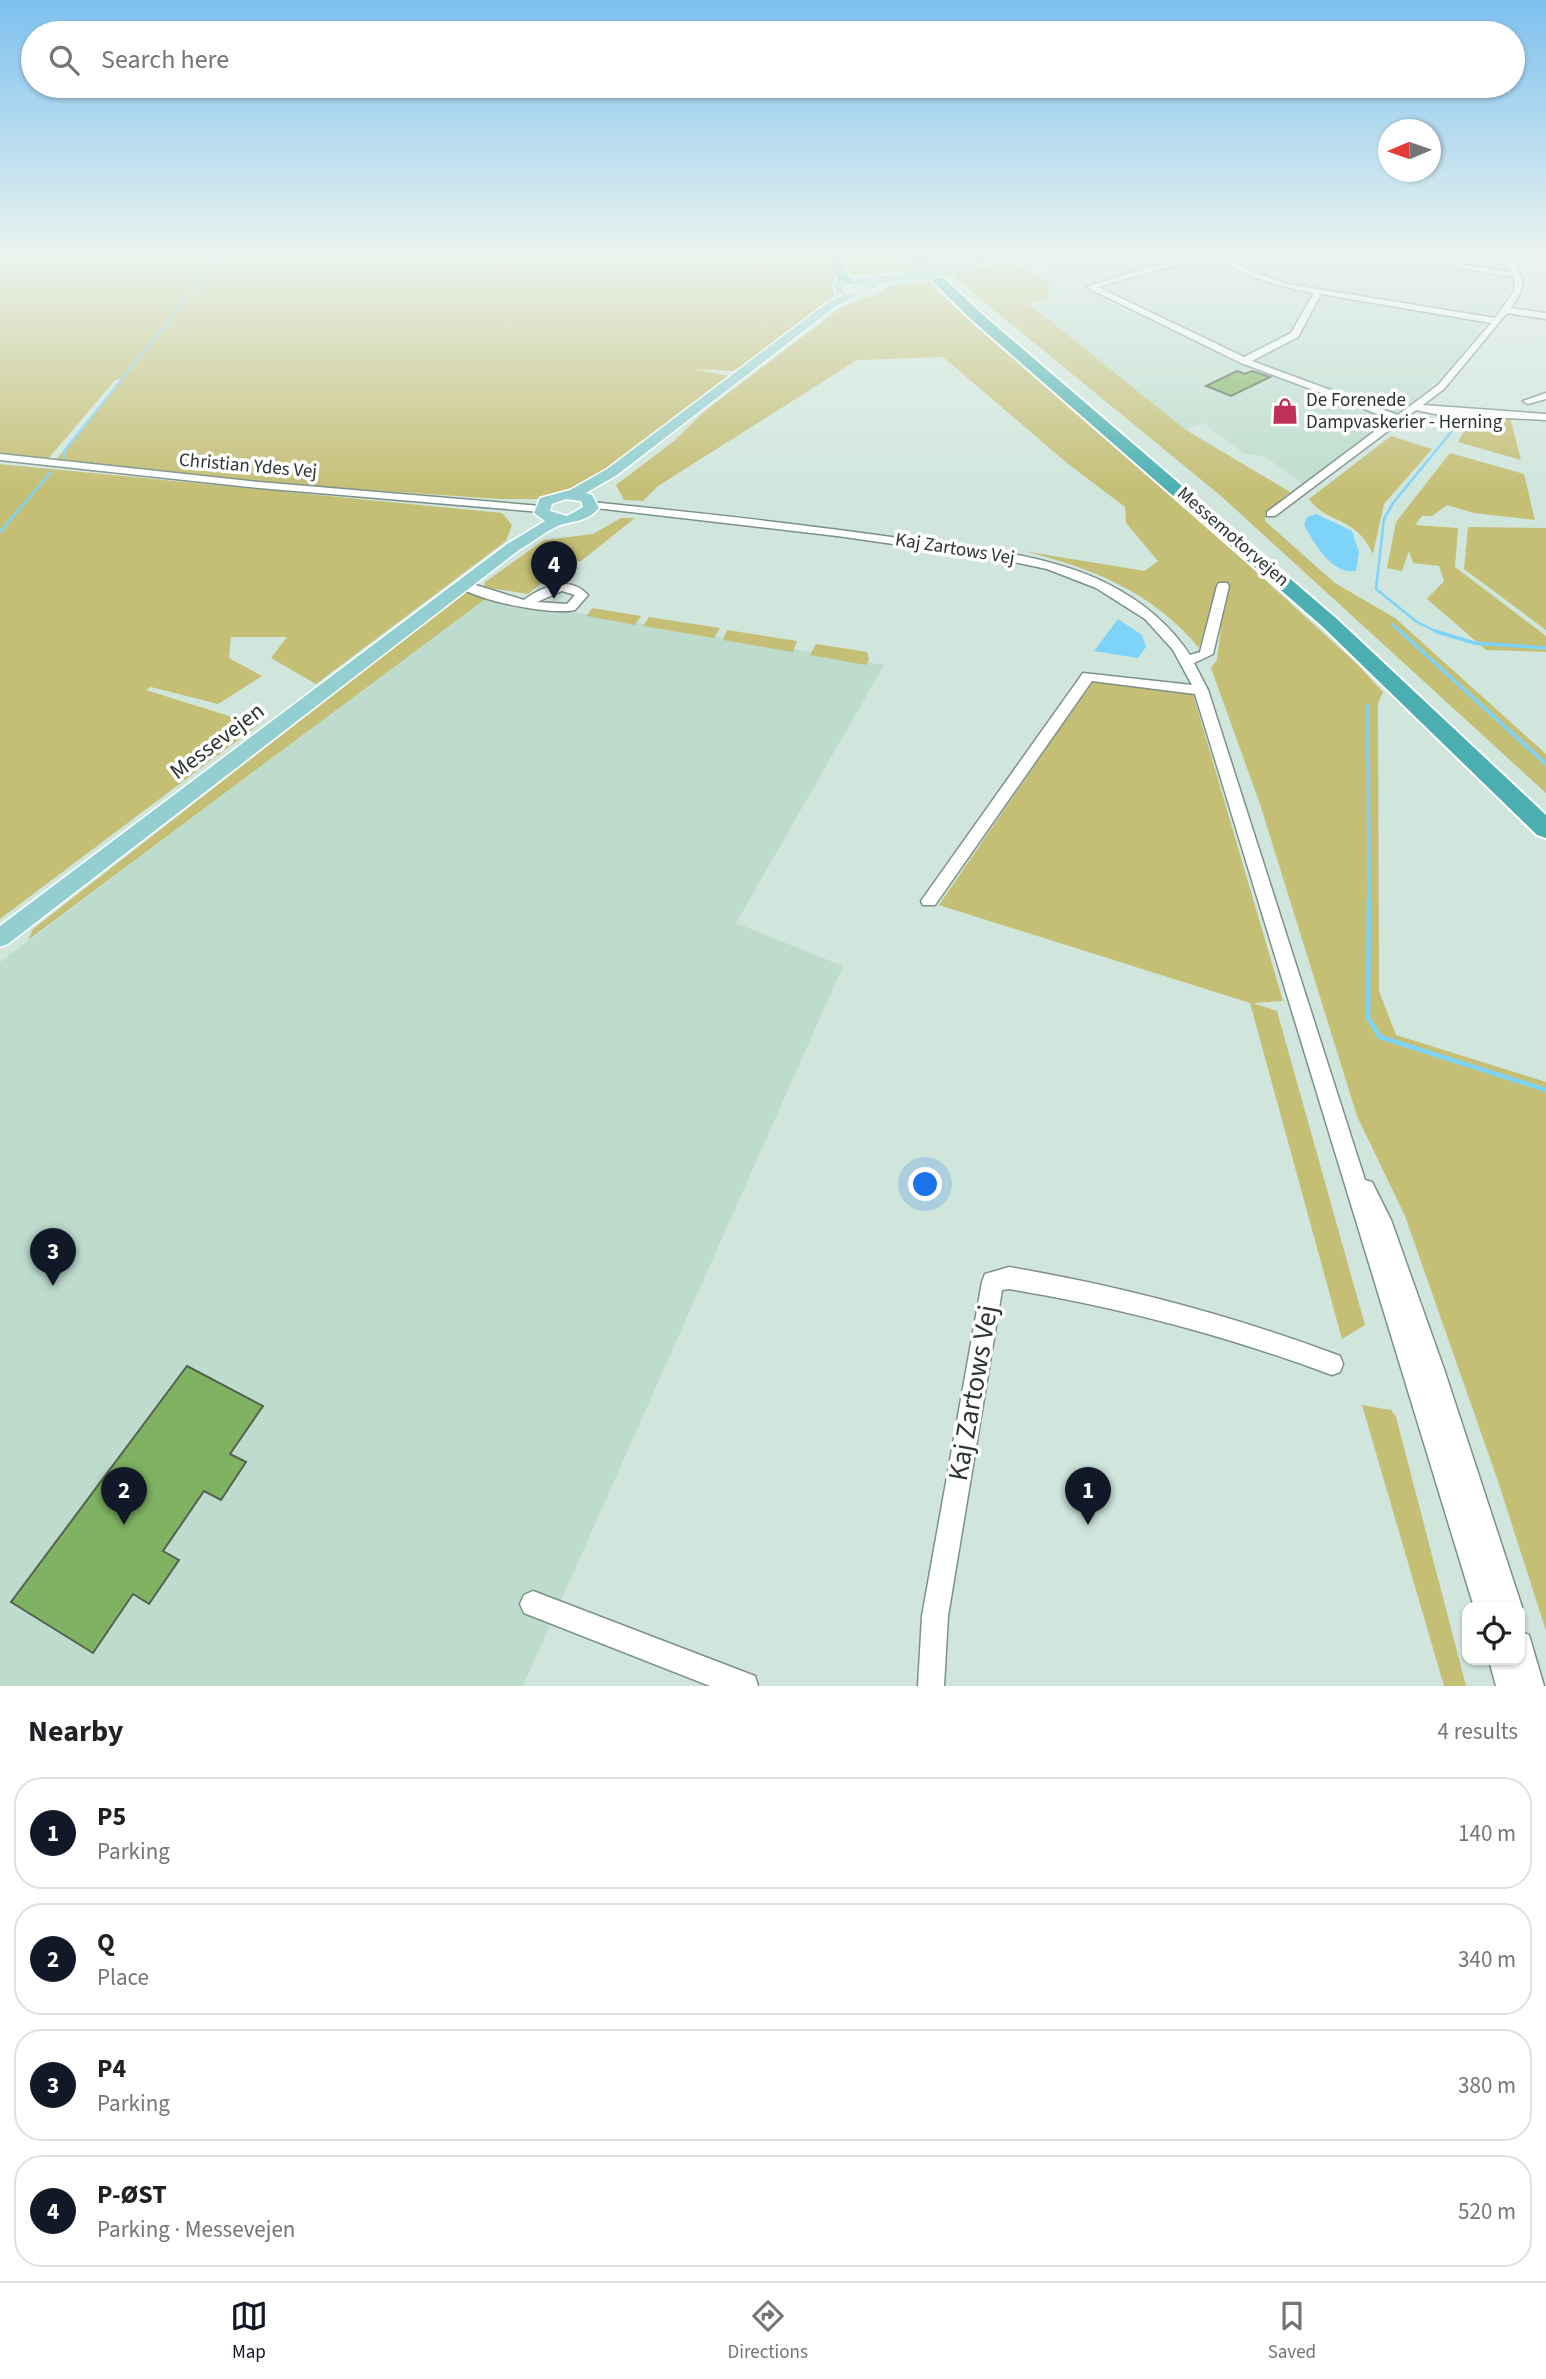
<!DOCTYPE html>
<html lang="en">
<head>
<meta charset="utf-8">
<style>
	body { margin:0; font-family:"Source Sans 3",sans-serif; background:#f2f2f2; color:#202124 }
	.controls { position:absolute; right:21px; bottom:21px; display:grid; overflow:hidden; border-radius:14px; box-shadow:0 2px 5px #0004 }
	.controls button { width:63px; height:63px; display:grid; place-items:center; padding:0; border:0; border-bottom:2px solid #e0e0e0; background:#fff; color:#202124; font:35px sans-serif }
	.compass { position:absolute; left:1378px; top:119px; width:63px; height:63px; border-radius:50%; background:#fff; box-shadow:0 2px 5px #0004; rotate:268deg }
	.you { position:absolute; left:926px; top:1185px; width:24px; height:24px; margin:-18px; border:5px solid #fff; border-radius:50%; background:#1a73e8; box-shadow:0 0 0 10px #1a73e833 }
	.badge { display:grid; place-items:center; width:46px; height:46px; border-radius:50%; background:#111827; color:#fff; font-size:23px; font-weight:700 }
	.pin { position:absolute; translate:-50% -58px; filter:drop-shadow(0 2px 4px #0008) }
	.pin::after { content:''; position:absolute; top:37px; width:24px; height:21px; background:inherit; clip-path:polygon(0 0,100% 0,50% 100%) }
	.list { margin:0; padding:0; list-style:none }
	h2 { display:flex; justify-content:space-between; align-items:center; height:91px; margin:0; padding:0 28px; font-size:30px }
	h2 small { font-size:23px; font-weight:400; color:#757577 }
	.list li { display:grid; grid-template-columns:46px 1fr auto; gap:21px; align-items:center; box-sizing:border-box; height:112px; margin:0 14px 14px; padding:0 14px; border:2px solid #e0e0e0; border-radius:28px }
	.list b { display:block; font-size:26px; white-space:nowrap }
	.list p { margin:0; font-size:23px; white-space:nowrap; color:#757577 }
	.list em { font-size:23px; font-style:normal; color:#757577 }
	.icon { flex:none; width:38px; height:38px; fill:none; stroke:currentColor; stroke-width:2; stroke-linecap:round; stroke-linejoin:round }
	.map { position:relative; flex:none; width:1546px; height:1686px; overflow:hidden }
	.search { position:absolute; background:#fff; box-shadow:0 2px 5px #0004; left:21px; right:21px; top:21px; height:77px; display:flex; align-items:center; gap:18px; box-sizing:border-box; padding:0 24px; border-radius:38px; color:#757577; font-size:26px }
	.sheet { height:595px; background:#fff }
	nav { display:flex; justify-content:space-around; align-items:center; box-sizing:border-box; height:98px; border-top:2px solid #e0e0e0; background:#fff; font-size:19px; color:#757577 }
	nav a { display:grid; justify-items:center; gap:4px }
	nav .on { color:#111827 }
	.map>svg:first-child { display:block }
	.built { fill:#bedcce }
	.green { fill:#c5be75 }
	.water { fill:#7dd3f9 }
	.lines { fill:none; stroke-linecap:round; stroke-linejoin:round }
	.stream-far3 { stroke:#7dd3f9; stroke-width:2 }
	.stream-far2 { stroke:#7dd3f9; stroke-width:2.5 }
	.stream-far1 { stroke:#7dd3f9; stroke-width:3.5 }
	.stream { stroke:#7dd3f9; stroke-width:4.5 }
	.building { fill:#80b361; stroke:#576151; stroke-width:2 }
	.minor-casing { stroke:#7c9187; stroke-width:3 }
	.major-casing { stroke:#fff; stroke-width:3 }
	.highway-casing { stroke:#fff; stroke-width:4 }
	.minor { fill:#fff; fill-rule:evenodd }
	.major { fill:#93cfd0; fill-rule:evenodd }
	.highway { fill:#4bafb1; fill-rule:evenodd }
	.major-bridge-casing { stroke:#fff; stroke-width:14; stroke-linecap:butt }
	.major-bridge { stroke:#93cfd0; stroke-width:12 }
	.labels { text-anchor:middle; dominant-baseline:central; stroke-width:7; stroke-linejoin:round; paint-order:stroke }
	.far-poi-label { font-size:19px; fill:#2d3531; stroke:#fff; text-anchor:start }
	.far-street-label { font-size:19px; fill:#2d3531; stroke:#fff }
	.street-label { font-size:23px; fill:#2d3531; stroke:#fff }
	.near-street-label { font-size:28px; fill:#2d3531; stroke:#fff }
</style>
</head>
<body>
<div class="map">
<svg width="1546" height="1686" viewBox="0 0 1546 1686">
	<rect width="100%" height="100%" fill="#d0e6dc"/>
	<path class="built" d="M 1101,255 L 1497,255 L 1509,270 L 1511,290 L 1451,369 L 1409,405 L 1303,484 L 1266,457 L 1243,453 L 1204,423 L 1186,430 L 1035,308 L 1047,300 L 1048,282 L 1038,273 Z
		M 488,597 L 884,665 L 736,923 L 843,966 L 523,1686 L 0,1686 L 0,962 Z"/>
	<path class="green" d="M 0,255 L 833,255 L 838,277 L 830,285 L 834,295 L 824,305 L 734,371 L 693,369 L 729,376 L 605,472 L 572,490 L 537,499 L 499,499 L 281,484 L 56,460 L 122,379 L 115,380 L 48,459 L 0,453 Z
		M 844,255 L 900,255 L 914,271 L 882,279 L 848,278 L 843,265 Z
		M 1010,261 L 1050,282 L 1047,299 L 1028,303 L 1186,430 L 1290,492 L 1266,512 L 1265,521 L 1335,583 L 1395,618 L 1546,754 L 1546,793 L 1221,496 L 950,274 Z
		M 924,279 L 1000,348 L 1102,431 L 1357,664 L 1383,692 L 1378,703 L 1379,991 L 1396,1035 L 1546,1082 L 1546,1631 L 1499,1484 L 1405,1216 L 1357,1116 L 1260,804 L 1211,668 L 1217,660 L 1226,586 L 1221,583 L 1199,648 C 1154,593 1091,567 1023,551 L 1145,571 L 1158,561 L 1126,523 L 1125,507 L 1067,463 L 943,357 L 857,360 L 658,486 L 643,501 L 624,500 L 616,485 L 674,441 L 705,411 L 843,306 L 877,295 L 889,286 Z
		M 1473,415 L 1510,417 L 1521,460 L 1458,442 Z
		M 1391,436 L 1432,449 L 1384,504 L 1373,554 C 1355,515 1328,525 1309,499 Z
		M 1450,453 L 1524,474 L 1535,520 L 1474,513 L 1447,505 L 1432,516 L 1422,516 L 1415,525 L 1458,528 L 1455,567 L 1546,636 L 1546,652 L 1486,650 L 1427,599 L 1444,581 L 1439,566 L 1413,563 L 1409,551 L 1402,571 L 1387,568 L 1396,522 Z
		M 0,464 L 502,513 L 512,525 L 506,541 L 316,684 L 271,658 L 287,637 L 231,637 L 229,658 L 262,676 L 218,704 L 151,687 L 146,690 L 258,725 L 0,919 Z
		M 621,518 L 635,518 L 581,561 L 568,563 L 528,594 L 484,587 L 485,582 L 544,540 L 593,534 Z
		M 1468,527 L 1546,528 L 1546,630 L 1464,569 Z
		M 465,592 L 488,597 L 28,940 L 33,929 Z
		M 592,608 L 641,616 L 635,625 L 587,616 Z
		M 649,617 L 720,628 L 714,638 L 643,626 Z
		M 727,630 L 797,641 L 793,652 L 723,640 Z
		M 816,644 L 867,652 L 869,659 L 866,665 L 810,655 Z
		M 1094,679 L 1193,694 L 1283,1001 L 1253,1003 L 1277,1011 L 1365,1325 L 1342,1339 L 1250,1003 L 939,905 Z
		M 1362,1405 L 1391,1410 L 1396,1417 L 1466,1686 L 1444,1686 Z"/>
	<path class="water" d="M 1316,514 L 1352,531 L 1359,552 L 1356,571 C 1332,575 1314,543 1304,525 L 1307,517 Z
		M 1118,619 L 1142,635 L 1146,647 L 1138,658 L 1094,651 Z"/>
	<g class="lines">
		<path class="stream-far3" d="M 776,255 L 806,256
			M 164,326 L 221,255
			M 88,421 L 162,329
			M 1460,421 L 1464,416"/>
		<path class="stream-far2" d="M 64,458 L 64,451 L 89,420
			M 0,532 L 51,472
			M 1392,624 L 1402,633
			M 1439,633 L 1417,622 L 1376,589 L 1384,519 L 1393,503 L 1461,420"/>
		<path class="stream-far1" d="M 1400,631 L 1546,764
			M 1435,631 L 1474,643 L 1546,648
			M 1368,705 L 1369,903"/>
		<path class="stream" d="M 1369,901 L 1368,1018 L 1380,1037 L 1546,1090"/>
	</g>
	<path class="building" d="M 1237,371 L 1245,374 L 1252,371 L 1270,377 L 1231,396 L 1206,386 Z
		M 187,1366 L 263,1406 L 230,1454 L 246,1462 L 221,1500 L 204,1491 L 163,1551 L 179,1560 L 149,1604 L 133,1594 L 93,1653 L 11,1602 Z"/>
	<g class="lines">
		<defs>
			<path id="minor" d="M 1210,255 L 1224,255 L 1222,257 L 1259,274 L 1287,284 L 1495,318 L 1515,290 L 1514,277 L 1385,255 L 1402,255 L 1511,272 L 1500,255 L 1508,255 C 1525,279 1528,283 1511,308 L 1546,313 L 1546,319 L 1507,313 L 1444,389 L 1423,405 L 1546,414 L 1546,420 L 1435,414 L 1416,410 L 1275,516 L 1267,516 L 1267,512 L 1391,419 L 1241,363 L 1086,287 L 1156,265 ZM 1213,259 C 1247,275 1277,287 1314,293 L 1291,333 L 1244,357 L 1098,287 L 1160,269 ZM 1321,294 L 1491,323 L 1438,385 L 1398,415 L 1252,361 L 1298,337 Z
				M 1546,393 L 1546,399 L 1528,404 L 1523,401 Z
				M 0,454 L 259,482 L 541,506 L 547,509 L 541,512 L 259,488 L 0,460 Z
				M 591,502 C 701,513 810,525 920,541 C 982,549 1049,555 1106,583 C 1140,600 1169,623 1190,655 L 1200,652 L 1217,586 L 1219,583 L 1227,583 L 1229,586 L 1213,654 L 1194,663 L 1208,690 L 1365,1180 L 1372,1182 L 1391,1220 L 1444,1369 L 1522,1607 L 1520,1612 L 1520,1607 L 1474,1607 L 1195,694 L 1092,681 L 935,905 L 923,905 L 921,901 L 1083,673 L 1192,685 L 1173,650 L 1145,619 L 1096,588 L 1047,569 L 999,559 L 837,536 L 587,507 L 587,503 Z
				M 463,581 L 524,600 C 543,586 570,575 588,595 L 575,610 C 550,615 476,601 457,585 ZM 562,591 L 575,595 L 567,604 L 537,602 Z
				M 1009,1267 C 1120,1286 1227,1314 1332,1353 L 1340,1356 L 1343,1364 L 1340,1372 L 1332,1375 C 1227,1336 1120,1307 1009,1289 L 1002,1290 L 948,1616 L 944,1686 L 918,1686 L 922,1616 L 982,1282 L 985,1274 Z
				M 533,1591 L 755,1676 L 758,1686 L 710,1686 L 524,1613 L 520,1604 L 524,1595 Z
				M 1520,1631 L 1529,1635 L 1544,1686 L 1496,1686 L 1489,1660 L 1520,1660 Z"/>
			<path id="major" d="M 1006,255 L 1025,255 L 953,271 L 948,268 Z
				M 907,274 L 913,277 L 911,279 L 877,284 L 877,288 C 864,290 857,280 843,286 L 845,294 L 856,293 L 856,297 L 835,307 L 617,475 L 586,493 L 592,495 L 599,508 C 586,523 574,520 558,526 C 545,532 531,543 519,550 L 8,944 L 0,947 L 0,926 L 507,544 L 545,521 L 534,513 L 540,498 L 570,490 L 607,469 L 827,303 L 843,295 L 837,294 L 833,283 C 849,275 886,276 907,274 ZM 566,499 L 581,501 L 583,507 L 567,516 L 550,511 L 552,504 Z"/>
			<path id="highway" d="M 830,255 L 842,255 L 843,266 L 851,281 L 850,284 L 839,281 L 831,266 Z
				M 906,255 L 919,255 L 982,314 L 1337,619 L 1546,815 L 1546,838 L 1537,835 L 1323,627 L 972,320 Z
				M 967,255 L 981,255 L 989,262 L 979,265 Z"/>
		</defs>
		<use href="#minor" class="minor-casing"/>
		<use href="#major" class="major-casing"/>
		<use href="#highway" class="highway-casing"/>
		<use href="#minor" class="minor"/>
		<use href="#major" class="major"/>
		<use href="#highway" class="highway"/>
		<defs>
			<path id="major-bridge" d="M 907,277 L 953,268"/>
		</defs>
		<use href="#major-bridge" class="major-bridge-casing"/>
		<use href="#major-bridge" class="major-bridge"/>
	</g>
	<linearGradient id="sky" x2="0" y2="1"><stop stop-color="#7dc0ef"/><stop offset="0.52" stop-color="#eaf4ef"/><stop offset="1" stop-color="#eaf4ef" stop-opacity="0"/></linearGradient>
	<rect width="1546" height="491" fill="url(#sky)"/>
	<defs>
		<symbol id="shop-bare" viewBox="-9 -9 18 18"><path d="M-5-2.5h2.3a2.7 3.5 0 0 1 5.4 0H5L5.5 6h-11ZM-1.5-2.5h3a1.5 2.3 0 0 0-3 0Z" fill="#bf2f56" stroke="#fff" stroke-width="2.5" paint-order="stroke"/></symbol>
	</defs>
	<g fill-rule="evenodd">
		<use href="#shop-bare" x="1266" y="392" width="38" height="38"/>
	</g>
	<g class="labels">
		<g class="far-poi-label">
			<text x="1306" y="400">De Forenede<tspan x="1306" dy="22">Dampvaskerier - Herning</tspan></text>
		</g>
		<g class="far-street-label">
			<text transform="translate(248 466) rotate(5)">Christian Ydes Vej</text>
			<text transform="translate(1233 537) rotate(41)">Messemotorvejen</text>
			<text transform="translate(955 549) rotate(9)">Kaj Zartows Vej</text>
		</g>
		<g class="street-label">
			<text transform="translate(217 741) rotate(-37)">Messevejen</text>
		</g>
		<g class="near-street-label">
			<text transform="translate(973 1393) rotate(-80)">Kaj Zartows Vej</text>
		</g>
	</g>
</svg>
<div class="controls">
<button><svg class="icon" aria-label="locate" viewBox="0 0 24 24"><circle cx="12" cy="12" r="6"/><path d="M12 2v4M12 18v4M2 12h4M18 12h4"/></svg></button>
</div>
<svg class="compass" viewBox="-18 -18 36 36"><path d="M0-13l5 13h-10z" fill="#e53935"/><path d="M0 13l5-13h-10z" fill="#757577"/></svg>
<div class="you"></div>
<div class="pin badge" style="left:1088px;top:1525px">1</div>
<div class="pin badge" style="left:124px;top:1525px">2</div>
<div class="pin badge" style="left:53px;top:1286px">3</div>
<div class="pin badge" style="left:554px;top:599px">4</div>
<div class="search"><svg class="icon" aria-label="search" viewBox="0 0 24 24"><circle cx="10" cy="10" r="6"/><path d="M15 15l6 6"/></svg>Search here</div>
</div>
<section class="sheet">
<h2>Nearby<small>4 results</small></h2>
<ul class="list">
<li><span class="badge">1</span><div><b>P5</b><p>Parking</p></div><em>140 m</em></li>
<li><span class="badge">2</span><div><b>Q</b><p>Place</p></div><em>340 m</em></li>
<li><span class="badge">3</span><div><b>P4</b><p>Parking</p></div><em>380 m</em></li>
<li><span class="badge">4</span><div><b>P-ØST</b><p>Parking · Messevejen</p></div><em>520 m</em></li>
</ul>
</section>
<nav>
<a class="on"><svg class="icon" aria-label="map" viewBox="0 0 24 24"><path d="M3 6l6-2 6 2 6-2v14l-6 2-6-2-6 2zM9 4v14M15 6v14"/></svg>Map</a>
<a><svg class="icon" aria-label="directions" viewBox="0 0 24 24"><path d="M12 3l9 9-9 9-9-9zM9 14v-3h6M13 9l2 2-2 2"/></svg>Directions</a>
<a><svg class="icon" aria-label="saved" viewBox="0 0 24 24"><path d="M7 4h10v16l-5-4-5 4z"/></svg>Saved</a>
</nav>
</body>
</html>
